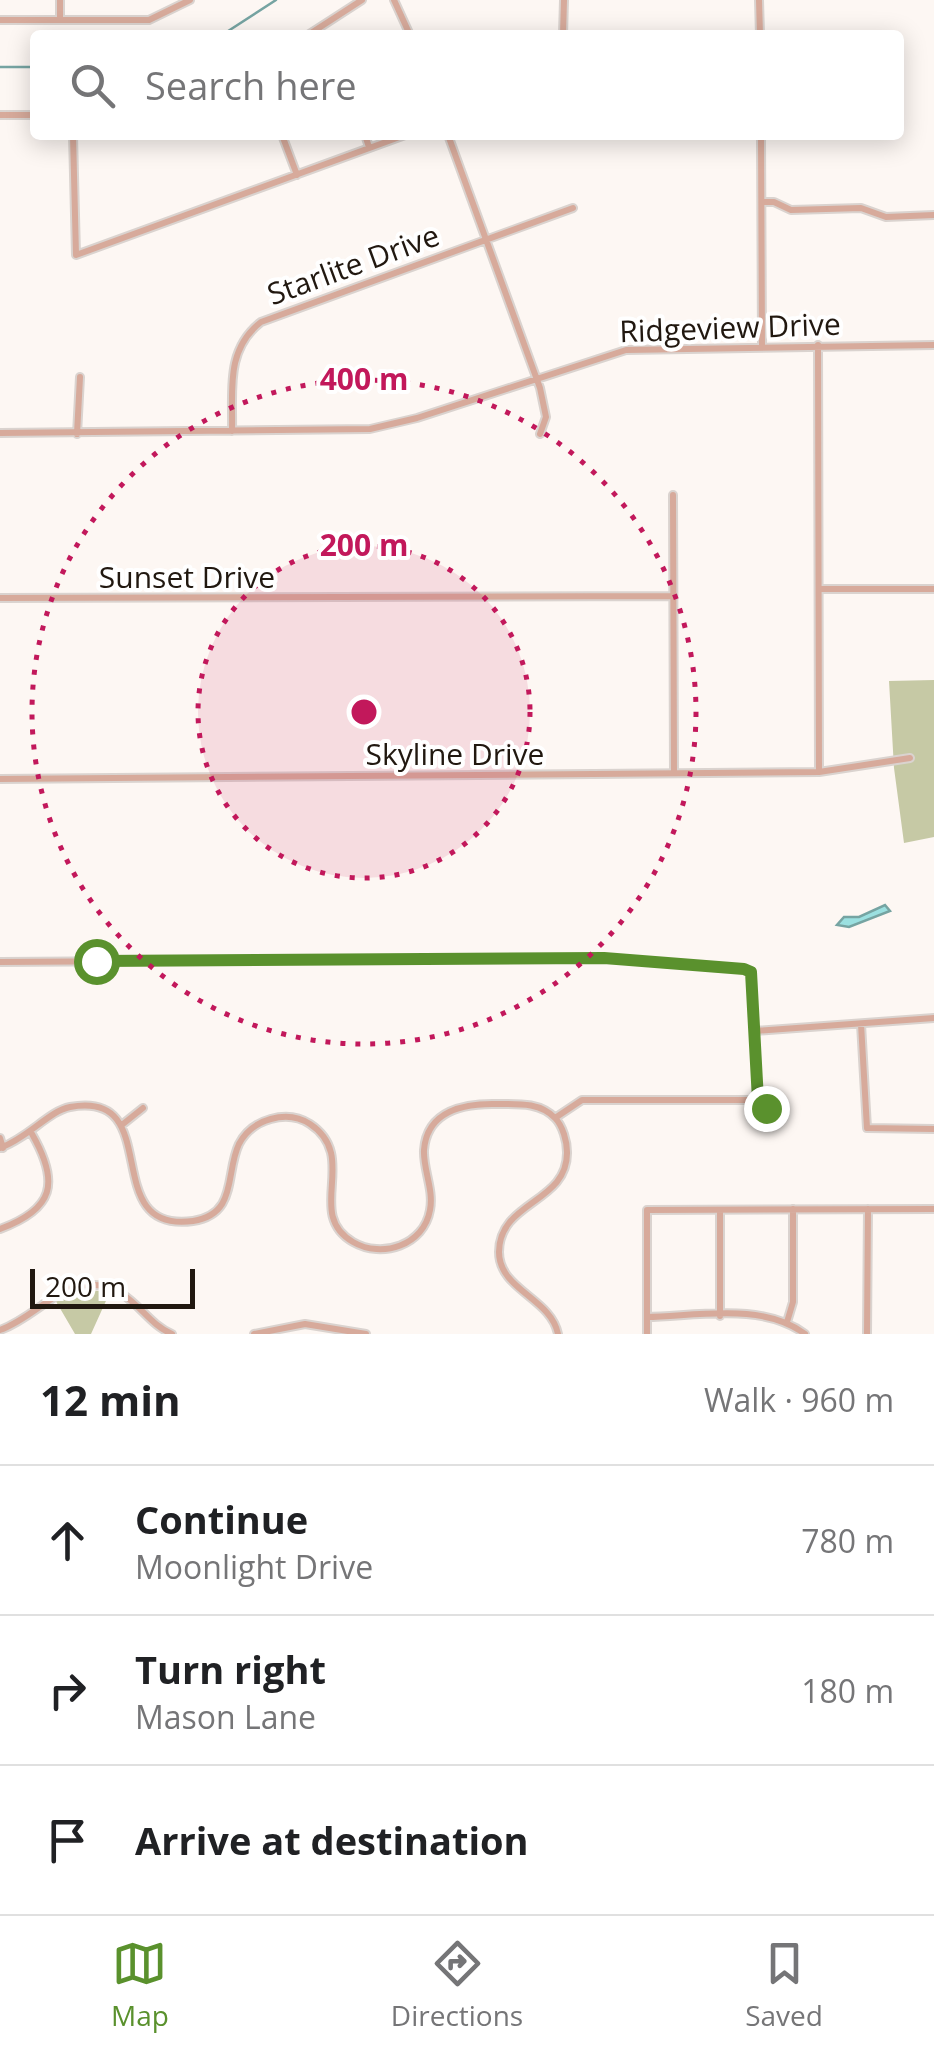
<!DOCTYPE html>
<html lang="en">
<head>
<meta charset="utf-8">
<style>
	body { margin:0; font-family:"Open Sans",sans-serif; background:#f2f2f2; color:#202124 }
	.scale { position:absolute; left:30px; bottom:25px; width:165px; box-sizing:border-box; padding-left:10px; border:5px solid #211810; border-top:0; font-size:28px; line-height:35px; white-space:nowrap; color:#211810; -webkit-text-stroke:8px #fff; paint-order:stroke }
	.stop { position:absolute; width:30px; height:30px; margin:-22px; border:8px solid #5a912d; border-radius:50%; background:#fff }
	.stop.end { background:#5a912d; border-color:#fff; box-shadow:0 2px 10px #0008 }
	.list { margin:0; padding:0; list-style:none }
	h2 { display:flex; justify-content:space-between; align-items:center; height:130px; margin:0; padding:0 40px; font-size:42px }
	h2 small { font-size:32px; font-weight:400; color:#757577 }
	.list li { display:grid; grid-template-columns:65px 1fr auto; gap:30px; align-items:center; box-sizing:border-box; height:150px; padding:0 40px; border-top:2px solid #e0e0e0 }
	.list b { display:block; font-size:38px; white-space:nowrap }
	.list p { margin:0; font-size:32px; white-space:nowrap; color:#757577 }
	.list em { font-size:32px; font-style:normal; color:#757577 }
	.icon { flex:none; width:55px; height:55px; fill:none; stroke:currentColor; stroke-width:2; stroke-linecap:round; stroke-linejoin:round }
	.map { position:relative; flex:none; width:934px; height:1334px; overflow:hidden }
	.search { position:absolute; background:#fff; box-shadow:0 5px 25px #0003; left:30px; right:30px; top:30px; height:110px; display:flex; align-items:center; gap:25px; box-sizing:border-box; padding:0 35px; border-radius:10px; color:#757577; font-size:38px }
	.sheet { height:580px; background:#fff }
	nav { display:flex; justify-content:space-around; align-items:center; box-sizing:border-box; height:140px; border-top:2px solid #e0e0e0; background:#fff; font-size:28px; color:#757577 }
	nav a { display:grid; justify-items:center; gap:5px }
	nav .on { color:#5a912d }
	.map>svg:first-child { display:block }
	.green { fill:#c6c9a5 }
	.water { fill:#9be0e0; stroke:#76a4a2; stroke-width:2.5 }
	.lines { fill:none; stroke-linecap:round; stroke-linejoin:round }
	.stream { stroke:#76a4a2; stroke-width:2.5 }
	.street-casing { stroke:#dad3cf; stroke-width:10 }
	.street { stroke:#d7aa9b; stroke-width:6 }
	.route { stroke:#5a912d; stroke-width:12 }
	.ring { fill:none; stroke:#c2185b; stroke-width:5; stroke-dasharray:5 10 }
	.labels { text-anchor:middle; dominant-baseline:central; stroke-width:8; stroke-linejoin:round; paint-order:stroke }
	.street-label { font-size:30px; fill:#211810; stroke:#fff }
	.centre { fill:#c2185b; stroke:#fff; stroke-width:5 }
	.ring-label { font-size:30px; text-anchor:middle; font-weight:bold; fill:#c2185b; stroke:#fff; stroke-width:8; stroke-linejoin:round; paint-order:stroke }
</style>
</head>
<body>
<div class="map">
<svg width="934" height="1334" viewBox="0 0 934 1334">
	<rect width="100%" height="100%" fill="#fdf7f3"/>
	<path class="green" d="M 934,680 L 934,837 L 904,843 L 894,768 L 889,681 Z
		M 78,1289 L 110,1292 L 91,1334 L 75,1334 L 54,1298 Z"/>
	<path class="water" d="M 885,905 L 890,911 L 849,927 L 837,925 L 844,917 L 859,917 Z"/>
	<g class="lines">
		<path class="stream" d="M 222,35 L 276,0
			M 0,67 L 35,67"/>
		<defs>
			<path id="street" d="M 394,0 L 410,35
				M 759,0 L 760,35
				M 0,20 L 149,20 L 190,0
				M 60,20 L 60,0
				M 308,35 L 362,0
				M 563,35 L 564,0
				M 0,115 L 35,115
				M 73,135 L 76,255 L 405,135
				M 282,135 L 297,175
				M 365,135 L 369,147
				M 448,135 L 540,388 L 546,417 L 540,434
				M 761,135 L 762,346
				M 762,202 L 774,202 L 791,210 L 861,208 L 886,217 L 934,215
				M 818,345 L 819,772
				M 232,431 C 233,391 225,350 261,322 L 573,208
				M 0,433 L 370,429 L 417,418 L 626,350 L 934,345
				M 77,434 L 80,377
				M 673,495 L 674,773
				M 820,589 L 934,589
				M 0,598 L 673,596
				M 0,779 L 819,772 L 910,758
				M 0,962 L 604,958 L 743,969 L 751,972 L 758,1100 L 765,1108
				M 861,1024 L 867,1128 L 934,1129
				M 755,1031 L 934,1018
				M 555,1118 L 582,1100 L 758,1100
				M 123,1124 L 143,1108
				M 0,1138 L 3,1148
				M 0,1148 C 28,1138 49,1111 70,1107 C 167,1089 96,1234 193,1221 C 238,1214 225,1173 239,1144 C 252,1119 287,1109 310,1124 C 360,1157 304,1214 353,1242 C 382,1259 424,1245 430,1210 C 434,1190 423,1169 424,1150 C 427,1110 465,1103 498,1104 C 517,1104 540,1102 555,1118 C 563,1126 567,1142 567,1152 C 568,1203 499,1201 499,1252 C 499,1290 551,1298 558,1334
				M 0,1229 C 54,1209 60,1183 32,1134
				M 720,1316 L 720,1210
				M 647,1317 C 697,1316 763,1302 805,1334
				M 787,1322 L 793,1302 L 793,1209
				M 0,1330 C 43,1315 70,1264 122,1294 C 141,1306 151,1325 172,1334
				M 254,1334 L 305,1324 L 366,1334
				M 647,1334 L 647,1210 L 934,1209
				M 867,1334 L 868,1209"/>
		</defs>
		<use href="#street" class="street-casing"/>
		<use href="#street" class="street"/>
	</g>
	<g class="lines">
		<path class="route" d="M 96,961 L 604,958 L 744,969 L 751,972 L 758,1100 L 766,1108"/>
	</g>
	<circle cx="364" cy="712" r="166" fill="#c2185b" fill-opacity=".12"/>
	<g class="ring">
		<circle cx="364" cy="712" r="166"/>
		<circle cx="364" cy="712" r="332"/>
	</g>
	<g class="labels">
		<g class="street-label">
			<text transform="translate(353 264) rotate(-20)">Starlite Drive</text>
			<text transform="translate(730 327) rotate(-2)">Ridgeview Drive</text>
			<text x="187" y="576">Sunset Drive</text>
			<text x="455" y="753">Skyline Drive</text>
		</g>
	</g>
	<circle cx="364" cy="712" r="15" class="centre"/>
	<g class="ring-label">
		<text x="364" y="390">400 m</text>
		<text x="364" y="556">200 m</text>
	</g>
</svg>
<div class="scale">200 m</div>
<div class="stop" style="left:96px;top:961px"></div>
<div class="stop end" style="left:766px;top:1108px"></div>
<div class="search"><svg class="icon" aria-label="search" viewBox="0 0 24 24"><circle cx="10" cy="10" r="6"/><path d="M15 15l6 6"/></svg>Search here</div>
</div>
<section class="sheet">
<h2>12 min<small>Walk · 960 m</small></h2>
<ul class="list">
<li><svg class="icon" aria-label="ahead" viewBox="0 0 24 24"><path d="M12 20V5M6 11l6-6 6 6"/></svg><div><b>Continue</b><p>Moonlight Drive</p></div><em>780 m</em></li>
<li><svg class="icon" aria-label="right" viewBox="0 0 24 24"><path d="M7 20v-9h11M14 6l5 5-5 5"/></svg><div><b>Turn right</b><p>Mason Lane</p></div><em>180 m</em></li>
<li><svg class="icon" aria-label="arrive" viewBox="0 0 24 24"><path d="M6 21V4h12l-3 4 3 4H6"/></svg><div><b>Arrive at destination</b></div></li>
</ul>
</section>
<nav>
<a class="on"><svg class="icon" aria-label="map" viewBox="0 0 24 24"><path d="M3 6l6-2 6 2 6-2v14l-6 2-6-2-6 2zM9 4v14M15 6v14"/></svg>Map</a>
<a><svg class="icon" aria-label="directions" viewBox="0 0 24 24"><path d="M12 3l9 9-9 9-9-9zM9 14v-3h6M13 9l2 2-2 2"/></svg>Directions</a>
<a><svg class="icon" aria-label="saved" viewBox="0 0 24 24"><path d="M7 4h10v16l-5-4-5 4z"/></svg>Saved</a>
</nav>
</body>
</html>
